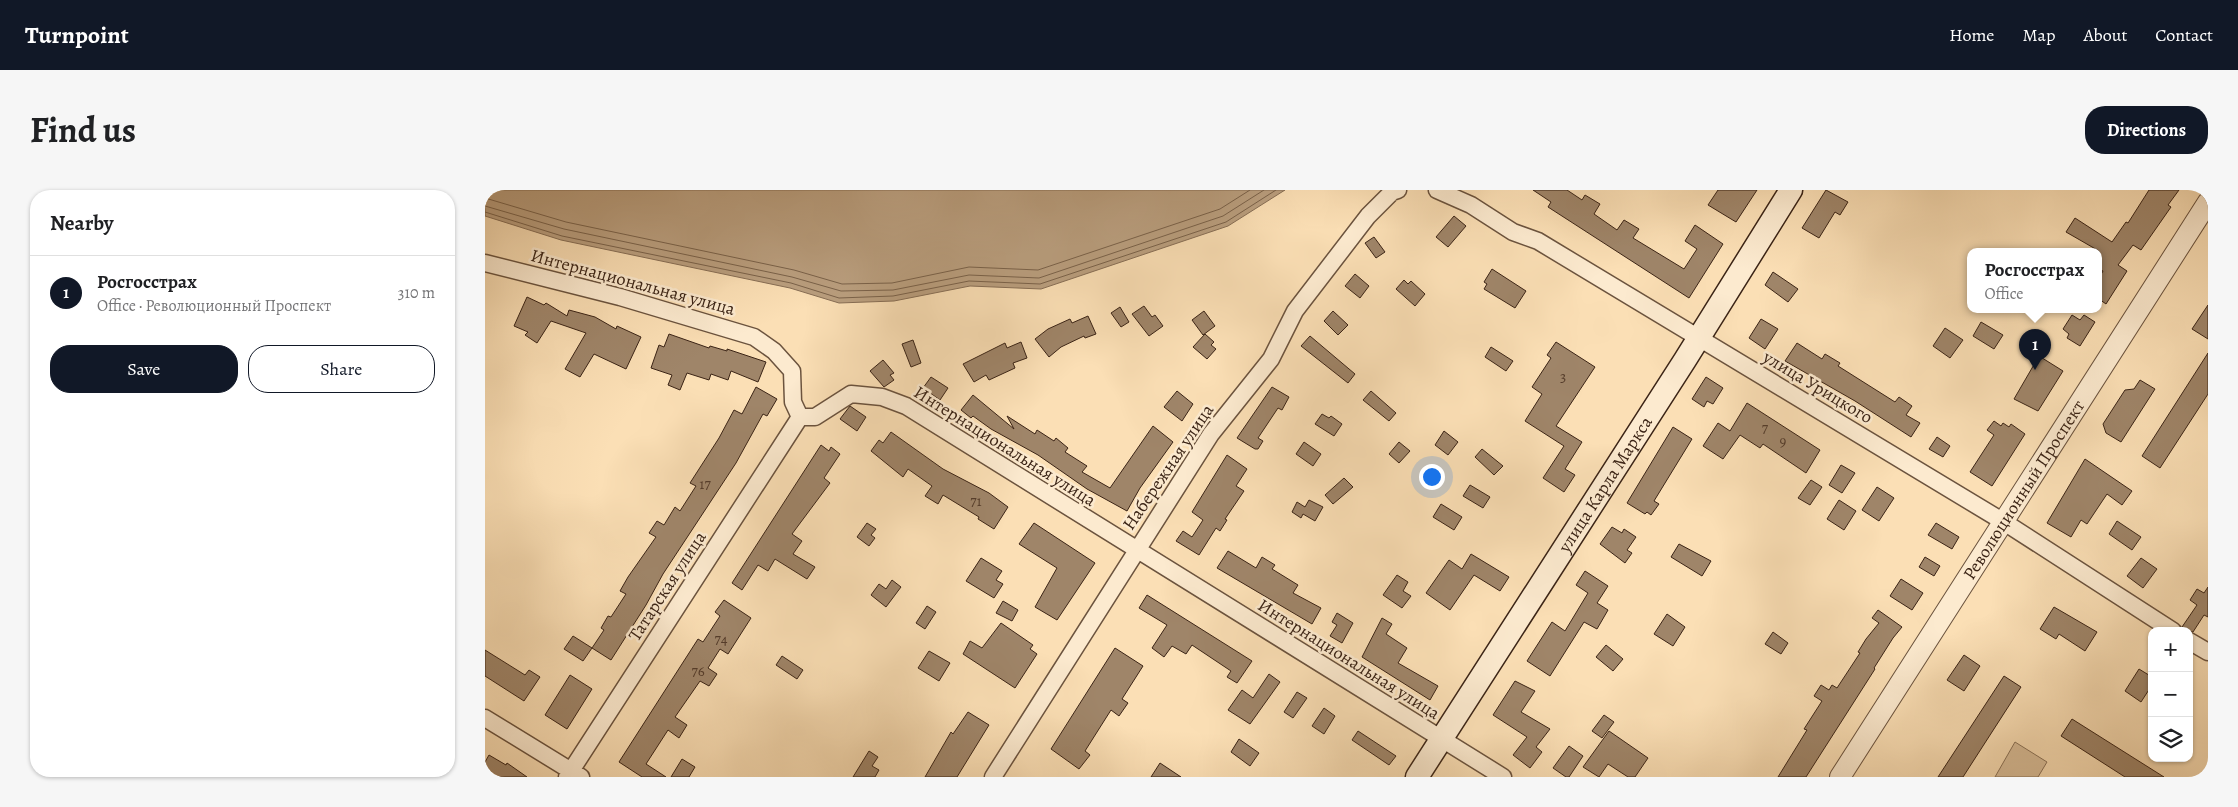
<!DOCTYPE html>
<html lang="en">
<head>
<meta charset="utf-8">
<style>
	body { margin:0; font-family:Alegreya,serif; background:#f6f6f6; color:#202124 }
	.controls { position:absolute; right:15px; bottom:15px; display:grid; overflow:hidden; border-radius:10px; box-shadow:0 1px 4px #0004 }
	.controls button { width:45px; height:45px; display:grid; place-items:center; padding:0; border:0; border-bottom:1px solid #e0e0e0; background:#fff; color:#202124; font:25px sans-serif }
	.you { position:absolute; left:946px; top:286px; width:18px; height:18px; margin:-12px; border:4px solid #fff; border-radius:50%; background:#1a73e8; box-shadow:0 0 0 8px #1a73e833 }
	.badge { display:grid; place-items:center; width:32px; height:32px; border-radius:50%; background:#111827; color:#fff; font-size:16px; font-weight:700 }
	.pin { position:absolute; translate:-50% -41px; filter:drop-shadow(0 1px 2px #0008) }
	.pin::after { content:''; position:absolute; top:26px; width:18px; height:15px; background:inherit; clip-path:polygon(0 0,100% 0,50% 100%) }
	.popup { position:absolute; left:1482px; top:58px; width:135px; height:65px; box-sizing:border-box; display:grid; place-content:center; border-radius:10px; background:#fff; filter:drop-shadow(0 1px 4px #0005); font-size:16px; white-space:nowrap; color:#757577 }
	.popup b { font-size:19px; color:#202124 }
	.popup::after { content:''; position:absolute; left:50%; top:100%; margin-left:-10px; border:10px solid transparent; border-top-color:#fff }
	.list { margin:0; padding:0; list-style:none }
	h2 { display:flex; justify-content:space-between; align-items:center; height:65px; margin:0; padding:0 20px; font-size:21px }
	h2 small { font-size:16px; font-weight:400; color:#757577 }
	.list li { display:grid; grid-template-columns:32px 1fr auto; gap:15px; align-items:center; box-sizing:border-box; height:75px; padding:0 20px; border-top:1px solid #e0e0e0 }
	.list b { display:block; font-size:19px; white-space:nowrap }
	.list p { margin:0; font-size:16px; white-space:nowrap; color:#757577 }
	.list em { font-size:16px; font-style:normal; color:#757577 }
	.actions { display:flex; gap:10px; padding:15px 20px }
	.actions a { flex:1; padding:11px 0; border:1px solid #111827; border-radius:20px; text-align:center; font-size:18px; color:#111827 }
	.actions .main { background:#111827; color:#fff }
	.icon { flex:none; width:28px; height:28px; fill:none; stroke:currentColor; stroke-width:2; stroke-linecap:round; stroke-linejoin:round }
	.map { position:relative; flex:none; width:1723px; height:587px; overflow:hidden; border-radius:20px }
	header { display:flex; align-items:center; gap:30px; box-sizing:border-box; height:70px; padding:0 25px; background:#111827; color:#fff }
	header strong { font-size:24px }
	nav { display:flex; gap:28px; margin-inline-start:auto; font-size:18px }
	.intro { display:flex; align-items:center; justify-content:space-between; box-sizing:border-box; height:120px; padding:0 30px }
	h1 { margin:0; font-size:35px }
	.button { padding:12px 22px; border-radius:20px; background:#111827; color:#fff; font-size:18px; font-weight:700 }
	main { display:flex; gap:30px; padding:0 30px }
	aside { flex:1; background:#fff; border-radius:20px; box-shadow:0 1px 4px #0004 }
	.map>svg:first-child { display:block }
	.green { fill:#dabf9a; stroke:#8a7258 }
	.water { fill:#ba9f7f; stroke:#876e55 }
	.lines { fill:none; stroke-linecap:round; stroke-linejoin:round }
	.shore { stroke:#7a624a; stroke-width:1 }
	.building { fill:#9f8569; stroke:#3b2416 }
	.minor-casing { stroke:#6b533e; stroke-width:19 }
	.tertiary-casing { stroke:#6b533e; stroke-width:22 }
	.secondary-casing { stroke:#3b2416; stroke-width:25 }
	.minor { stroke:#fceacf; stroke-width:16 }
	.tertiary { stroke:#fceacf; stroke-width:20 }
	.secondary { stroke:#fceacf; stroke-width:22 }
	.labels { text-anchor:middle; dominant-baseline:central; stroke-width:5; stroke-linejoin:round; paint-order:stroke }
	.number-label { font-size:15px; fill:#543c2b }
	.street-label { font-size:18px; fill:#3b2416; stroke:#fceacf }
</style>
</head>
<body>
<header>
<strong>Turnpoint</strong>
<nav><a>Home</a><a>Map</a><a>About</a><a>Contact</a></nav>
</header>
<div class="intro"><h1>Find us</h1><a class="button">Directions</a></div>
<main>
<aside>
<h2>Nearby<small></small></h2>
<ul class="list">
<li><span class="badge">1</span><div><b>Росгосстрах</b><p>Office · Революционный Проспект</p></div><em>310 m</em></li>
</ul>
<div class="actions"><a class="main">Save</a><a>Share</a></div>
</aside>
<div class="map">
<svg width="1723" height="587" viewBox="0 0 1723 587">
	<rect width="100%" height="100%" fill="#fbdfb5"/>
	<filter id="stains"><feTurbulence type="fractalNoise" baseFrequency=".004" numOctaves="4"/><feColorMatrix values="0 0 0 0 .2 0 0 0 0 .09 0 0 0 0 .02 0 0 0 .5 -.17"/></filter>
	<radialGradient id="worn" r=".72"><stop offset=".6" stop-color="#630" stop-opacity="0"/><stop offset="1" stop-color="#630" stop-opacity=".3"/></radialGradient>
	<path class="green" d="M 1530,552 L 1562,572 L 1553,587 L 1510,587 Z"/>
	<path class="water" d="M 0,0 L 800,0 L 743,36 L 556,99 L 485,96 L 409,111 L 354,113 L 305,98 L 76,50 L 0,26 Z"/>
	<g class="lines">
		<path class="shore" d="M 0,8 L 81,32 L 309,80 L 357,94 L 407,93 L 484,77 L 553,80 L 735,19 L 765,0
			M 0,16 L 79,39 L 307,87 L 356,101 L 408,100 L 484,85 L 554,88 L 738,26 L 779,0
			M 0,22 L 77,46 L 306,93 L 354,108 L 408,106 L 484,91 L 555,94 L 741,32 L 791,0"/>
	</g>
	<path class="building" d="M 1048,0 L 1082,0 L 1097,10 L 1100,5 L 1115,14 L 1109,24 L 1132,40 L 1139,30 L 1154,39 L 1148,48 L 1199,79 L 1212,59 L 1200,51 L 1210,35 L 1238,54 L 1204,108 L 1063,17 L 1066,12 Z
		M 1233,0 L 1272,0 L 1251,32 L 1223,15 Z
		M 1341,0 L 1363,12 L 1355,25 L 1350,22 L 1334,48 L 1317,38 Z
		M 1664,0 L 1694,0 L 1683,15 L 1686,17 L 1656,60 L 1648,55 L 1633,75 L 1642,81 L 1621,114 L 1614,109 L 1614,88 L 1618,81 L 1614,79 L 1614,61 L 1581,42 L 1590,28 L 1627,52 L 1641,32 L 1643,33 Z
		M 969,26 L 981,36 L 963,57 L 951,47 Z
		M 889,47 L 900,62 L 891,68 L 880,53 Z
		M 1007,79 L 1041,101 L 1030,118 L 999,99 L 1002,94 L 999,92 Z
		M 1288,82 L 1313,99 L 1303,112 L 1280,95 Z
		M 870,84 L 884,96 L 875,108 L 860,96 Z
		M 919,90 L 923,94 L 926,91 L 940,104 L 930,116 L 911,99 Z
		M 42,107 L 59,115 L 61,113 L 82,126 L 84,120 L 110,127 L 131,139 L 132,136 L 156,147 L 141,179 L 109,164 L 95,187 L 80,179 L 101,143 L 66,131 L 52,153 L 40,145 L 43,142 L 29,136 Z
		M 1723,115 L 1723,149 L 1707,139 Z
		M 659,116 L 667,127 L 670,125 L 678,136 L 664,146 L 647,124 Z
		M 635,117 L 644,132 L 636,137 L 626,123 Z
		M 719,121 L 730,136 L 718,145 L 707,130 Z
		M 848,121 L 863,135 L 853,145 L 839,131 Z
		M 1587,125 L 1595,130 L 1599,125 L 1610,132 L 1595,156 L 1582,148 L 1584,144 L 1578,139 Z
		M 603,126 L 611,144 L 600,148 L 599,146 L 576,157 L 564,167 L 550,149 L 563,139 L 585,129 L 587,133 Z
		M 1276,129 L 1293,139 L 1280,159 L 1264,148 Z
		M 1496,132 L 1518,145 L 1509,159 L 1488,146 Z
		M 1460,138 L 1478,150 L 1465,168 L 1448,156 Z
		M 184,144 L 224,158 L 225,156 L 242,161 L 242,159 L 281,172 L 273,192 L 246,181 L 243,190 L 226,184 L 224,190 L 202,183 L 195,200 L 183,195 L 187,185 L 166,178 L 174,155 L 179,157 Z
		M 720,144 L 729,152 L 726,155 L 731,159 L 722,169 L 708,157 Z
		M 825,146 L 870,184 L 863,193 L 816,156 Z
		M 428,150 L 436,173 L 426,177 L 417,154 Z
		M 536,152 L 542,168 L 528,173 L 530,178 L 504,190 L 501,185 L 489,192 L 478,174 L 520,153 L 522,158 Z
		M 1071,152 L 1110,177 L 1071,236 L 1097,252 L 1080,279 L 1090,285 L 1079,302 L 1058,288 L 1079,256 L 1040,231 L 1057,204 L 1047,197 L 1066,168 L 1062,165 Z
		M 1312,153 L 1337,169 L 1340,164 L 1355,173 L 1353,176 L 1410,212 L 1414,207 L 1427,216 L 1421,225 L 1435,233 L 1426,247 L 1370,211 L 1300,171 Z
		M 1006,157 L 1028,171 L 1021,181 L 1000,167 Z
		M 1723,163 L 1723,204 L 1675,278 L 1657,266 Z
		M 1554,166 L 1578,181 L 1553,221 L 1529,209 Z
		M 398,170 L 409,183 L 405,185 L 409,190 L 399,197 L 385,181 Z
		M 446,187 L 463,198 L 455,210 L 438,198 Z
		M 1221,187 L 1238,198 L 1228,214 L 1222,211 L 1219,217 L 1207,209 Z
		M 1655,190 L 1670,199 L 1636,252 L 1621,243 L 1618,234 L 1640,200 L 1649,199 Z
		M 271,197 L 292,209 L 282,226 L 278,224 L 251,273 L 178,384 L 161,415 L 126,470 L 107,458 L 119,440 L 116,438 L 123,426 L 126,427 L 141,404 L 135,401 L 143,387 L 171,347 L 164,343 L 172,331 L 179,335 L 190,317 L 195,321 L 211,296 L 205,293 L 234,248 L 249,220 L 257,224 Z
		M 787,197 L 804,207 L 797,220 L 793,218 L 773,248 L 778,251 L 773,259 L 770,259 L 752,248 Z
		M 692,201 L 708,214 L 697,231 L 679,217 Z
		M 886,201 L 911,223 L 904,231 L 878,210 Z
		M 488,205 L 529,239 L 522,226 L 550,244 L 552,240 L 569,251 L 571,248 L 583,258 L 580,262 L 602,276 L 597,282 L 625,298 L 668,236 L 688,252 L 655,298 L 642,321 L 602,299 L 553,265 L 506,239 L 488,226 L 486,228 L 476,220 Z
		M 1262,213 L 1335,260 L 1321,283 L 1278,254 L 1275,258 L 1255,245 L 1238,269 L 1218,256 L 1233,233 L 1245,241 Z
		M 365,216 L 381,227 L 372,241 L 355,229 Z
		M 837,224 L 844,228 L 846,226 L 857,234 L 849,246 L 830,234 Z
		M 1509,231 L 1516,236 L 1518,233 L 1524,237 L 1526,234 L 1540,244 L 1507,296 L 1485,282 L 1509,245 L 1502,240 Z
		M 1188,237 L 1207,249 L 1169,311 L 1174,314 L 1166,325 L 1162,322 L 1160,324 L 1142,313 Z
		M 959,241 L 973,252 L 963,265 L 950,255 Z
		M 406,242 L 458,279 L 504,303 L 523,317 L 509,339 L 493,329 L 494,327 L 458,305 L 453,314 L 440,306 L 447,296 L 423,279 L 418,287 L 386,261 L 394,250 L 398,253 Z
		M 1452,247 L 1465,256 L 1458,267 L 1444,259 Z
		M 819,252 L 836,264 L 828,276 L 811,264 Z
		M 914,252 L 925,261 L 914,273 L 904,264 Z
		M 336,255 L 344,261 L 346,257 L 355,264 L 339,288 L 345,293 L 307,344 L 317,351 L 308,364 L 330,377 L 322,389 L 290,369 L 283,381 L 273,375 L 257,400 L 247,393 Z
		M 997,259 L 1018,276 L 1009,285 L 990,267 Z
		M 742,265 L 762,279 L 751,296 L 759,301 L 740,329 L 742,330 L 735,341 L 731,338 L 714,365 L 691,351 L 698,341 L 707,347 L 718,330 L 707,322 Z
		M 1600,269 L 1647,301 L 1637,315 L 1622,304 L 1602,334 L 1596,330 L 1586,347 L 1562,333 Z
		M 1356,275 L 1370,283 L 1357,303 L 1344,295 Z
		M 859,288 L 868,297 L 848,314 L 840,305 Z
		M 1326,290 L 1337,297 L 1325,315 L 1313,308 Z
		M 985,295 L 1005,307 L 998,318 L 978,306 Z
		M 1392,297 L 1409,308 L 1394,331 L 1377,320 Z
		M 824,310 L 838,317 L 830,331 L 818,324 L 816,328 L 807,322 L 812,312 L 820,317 Z
		M 1354,310 L 1371,321 L 1359,340 L 1342,329 Z
		M 956,314 L 977,327 L 969,340 L 948,327 Z
		M 1632,331 L 1656,347 L 1647,360 L 1624,344 Z
		M 382,333 L 391,339 L 386,345 L 390,348 L 384,356 L 372,347 Z
		M 549,333 L 610,373 L 572,430 L 550,417 L 572,378 L 534,354 Z
		M 1451,333 L 1474,347 L 1467,359 L 1443,345 Z
		M 1127,337 L 1137,343 L 1139,339 L 1151,347 L 1142,360 L 1147,363 L 1140,373 L 1115,354 Z
		M 1194,354 L 1226,371 L 1217,386 L 1186,367 Z
		M 743,361 L 771,378 L 777,367 L 790,375 L 787,379 L 813,395 L 808,403 L 836,418 L 827,434 L 732,378 Z
		M 986,364 L 1024,387 L 1015,401 L 989,385 L 965,420 L 941,403 L 964,370 L 977,379 Z
		M 1440,367 L 1455,376 L 1449,386 L 1434,377 Z
		M 496,368 L 517,381 L 511,390 L 518,394 L 509,408 L 481,391 Z
		M 1656,368 L 1672,379 L 1658,398 L 1642,386 Z
		M 1100,381 L 1123,396 L 1112,413 L 1123,420 L 1112,439 L 1099,432 L 1065,486 L 1042,471 L 1067,432 L 1080,441 L 1103,403 L 1091,395 Z
		M 912,385 L 923,392 L 918,401 L 926,406 L 917,418 L 898,405 Z
		M 1416,389 L 1438,403 L 1427,420 L 1405,406 Z
		M 407,390 L 416,397 L 401,417 L 386,405 L 394,394 L 401,399 Z
		M 1723,397 L 1723,427 L 1719,425 L 1708,442 L 1702,441 L 1697,437 L 1712,415 L 1705,410 L 1712,399 L 1719,403 Z
		M 662,405 L 767,471 L 752,493 L 742,487 L 746,481 L 707,455 L 701,464 L 687,456 L 679,467 L 667,458 L 682,435 L 654,418 Z
		M 239,410 L 266,428 L 243,464 L 235,459 L 223,478 L 232,484 L 224,496 L 215,491 L 190,527 L 202,535 L 194,548 L 183,540 L 161,574 L 181,587 L 157,587 L 134,572 L 213,449 L 218,452 L 235,426 L 230,422 Z
		M 518,411 L 533,420 L 527,431 L 511,423 Z
		M 442,416 L 451,422 L 440,439 L 431,433 Z
		M 1569,417 L 1612,442 L 1600,461 L 1574,444 L 1571,449 L 1555,439 Z
		M 1393,420 L 1417,437 L 1408,448 L 1389,478 L 1390,479 L 1321,587 L 1293,587 L 1322,540 L 1319,539 L 1337,511 L 1329,506 L 1336,495 L 1344,500 L 1347,495 L 1352,498 L 1375,463 L 1373,462 L 1381,449 L 1394,433 L 1387,428 Z
		M 852,423 L 868,433 L 857,453 L 845,446 L 852,435 L 847,432 Z
		M 1182,424 L 1200,437 L 1188,456 L 1169,444 Z
		M 897,428 L 907,434 L 901,444 L 922,458 L 913,473 L 953,496 L 945,510 L 877,467 Z
		M 516,433 L 548,455 L 545,459 L 552,464 L 530,498 L 478,464 L 485,451 L 497,458 Z
		M 1288,442 L 1303,453 L 1296,464 L 1280,454 Z
		M 88,446 L 107,458 L 98,471 L 79,459 Z
		M 1121,455 L 1138,469 L 1128,481 L 1111,467 Z
		M 630,458 L 658,476 L 637,509 L 643,513 L 634,526 L 626,520 L 600,561 L 605,565 L 594,579 L 566,559 Z
		M 0,460 L 40,485 L 44,480 L 55,487 L 39,511 L 0,486 Z
		M 444,461 L 465,473 L 454,491 L 433,478 Z
		M 1479,465 L 1495,476 L 1479,501 L 1462,490 Z
		M 297,466 L 318,480 L 312,489 L 291,475 Z
		M 1654,479 L 1667,487 L 1667,495 L 1656,512 L 1640,501 Z
		M 784,484 L 795,492 L 765,534 L 743,520 L 757,500 L 768,508 Z
		M 85,485 L 107,499 L 82,539 L 60,525 Z
		M 1519,486 L 1536,497 L 1478,587 L 1453,587 Z
		M 1030,491 L 1050,501 L 1036,522 L 1065,539 L 1051,557 L 1057,562 L 1045,578 L 1028,565 L 1042,547 L 1008,525 Z
		M 812,502 L 822,508 L 808,528 L 799,522 Z
		M 839,518 L 850,526 L 839,544 L 827,536 Z
		M 483,522 L 504,535 L 472,587 L 440,587 L 466,542 L 468,544 Z
		M 1119,525 L 1129,532 L 1117,548 L 1107,541 Z
		M 1587,529 L 1679,587 L 1640,587 L 1576,546 Z
		M 873,541 L 911,566 L 904,575 L 867,550 Z
		M 1124,541 L 1163,568 L 1150,587 L 1143,587 L 1123,574 L 1114,587 L 1098,577 Z
		M 754,549 L 774,563 L 765,576 L 746,562 Z
		M 1084,556 L 1098,566 L 1084,587 L 1081,587 L 1068,578 Z
		M 384,561 L 393,567 L 387,576 L 394,580 L 390,587 L 368,587 Z
		M 4,565 L 21,575 L 22,573 L 42,587 L 0,587 L 0,572 Z
		M 197,569 L 210,577 L 204,587 L 186,587 Z
		M 675,573 L 696,587 L 666,587 Z"/>
	<g class="lines">
		<defs>
			<path id="minor" d="M 952,0 L 986,15 L 1028,42 L 1053,51 L 1519,332 L 1688,441
				M 0,73 L 135,107 L 269,147 L 289,161 L 307,181 L 308,212 L 315,227 L 330,227 L 366,204 L 397,207 L 421,216 L 1018,587
				M 1704,451 L 1723,462
				M 0,528 L 96,587
				M 82,587 L 315,227
				M 508,587 L 726,244 L 786,169 L 810,121 L 883,26 L 907,2 L 913,0"/>
			<g id="tertiary">
				<path id="s1" d="M 1355,587 L 1723,12"/>
			</g>
			<g id="secondary">
				<path id="s2" d="M 932,587 L 1200,170 L 1306,0"/>
			</g>
		</defs>
		<use href="#minor" class="minor-casing"/>
		<use href="#tertiary" class="tertiary-casing"/>
		<use href="#secondary" class="secondary-casing"/>
		<use href="#minor" class="minor"/>
		<use href="#tertiary" class="tertiary"/>
		<use href="#secondary" class="secondary"/>
	</g>
	<g class="labels">
		<g class="number-label">
			<text x="1078" y="187">3</text>
			<text x="1280" y="238">7</text>
			<text x="1298" y="251">9</text>
			<text x="220" y="294">17</text>
			<text x="491" y="311">71</text>
			<text x="236" y="449">74</text>
			<text x="213" y="481">76</text>
		</g>
		<g class="street-label">
			<text transform="translate(148 92) rotate(15)">Интернациональная улица</text>
			<text transform="translate(1333 197) rotate(31)">улица Урицкого</text>
			<text transform="translate(520 256) rotate(32)">Интернациональная улица</text>
			<text transform="translate(683 277) rotate(-56)">Набережная улица</text>
			<text stroke="none"><textPath href="#s2" startOffset="348">улица Карла Маркса</textPath></text>
			<text stroke="none"><textPath href="#s1" startOffset="341">Революционный Проспект</textPath></text>
			<text transform="translate(182 396) rotate(-57)">Татарская улица</text>
			<text transform="translate(864 469) rotate(32)">Интернациональная улица</text>
		</g>
	</g>
	<rect width="100%" height="100%" filter="url(#stains)"/>
	<rect width="100%" height="100%" fill="url(#worn)"/>
</svg>
<div class="controls">
<button>+</button>
<button>−</button>
<button><svg class="icon" aria-label="layers" viewBox="0 0 24 24"><path d="M12 4l9 5-9 5-9-5zM3 14l9 5 9-5"/></svg></button>
</div>
<div class="you"></div>
<div class="pin badge" style="left:1550px;top:180px">1</div>
<div class="popup"><b>Росгосстрах</b>Office</div>
</div>
</main>
</body>
</html>
